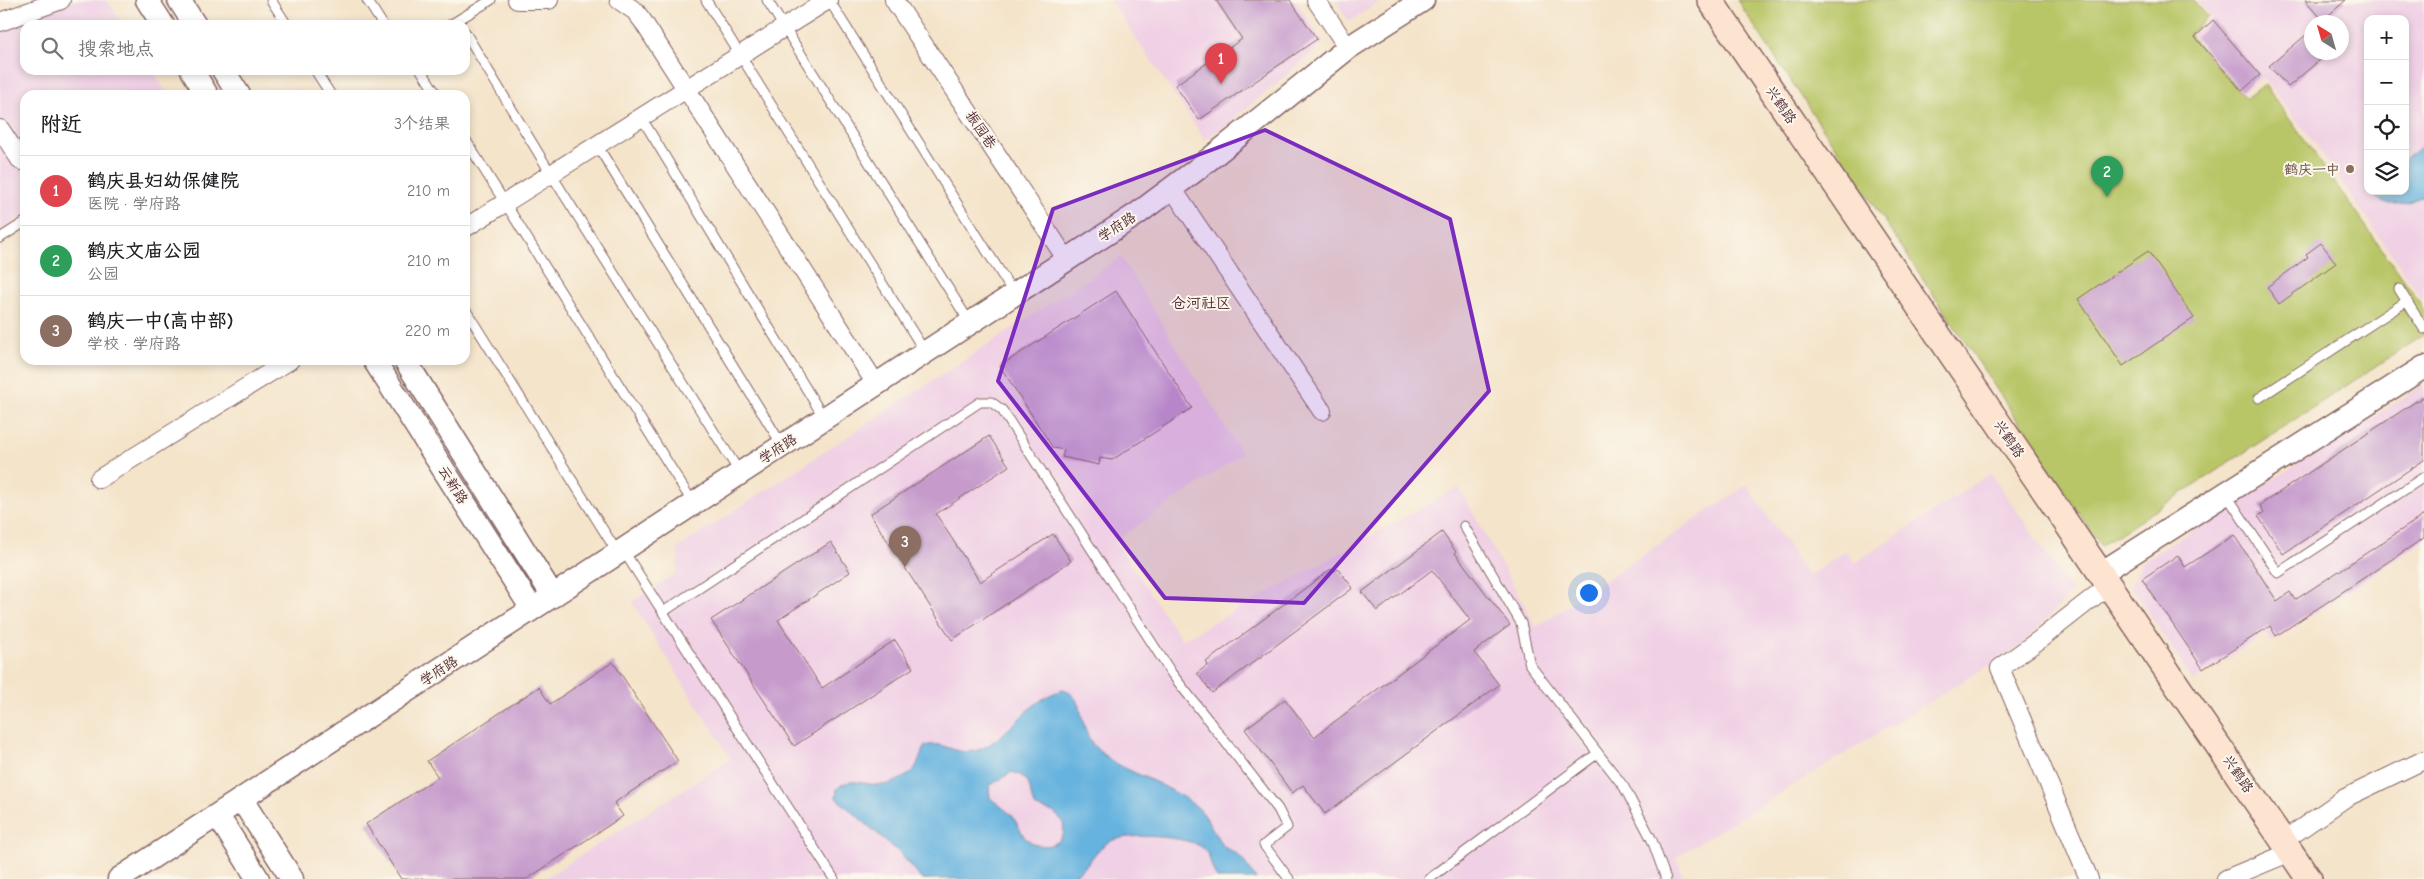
<!DOCTYPE html>
<html lang="zh">
<head>
<meta charset="utf-8">
<style>
	body { margin:0; font-family:"Comic Neue","LXGW WenKai TC",sans-serif; background:#f6f6f6; color:#202124 }
	.controls { position:absolute; right:15px; top:15px; display:grid; overflow:hidden; border-radius:10px; box-shadow:0 2px 8px #0003 }
	.controls button { width:45px; height:45px; display:grid; place-items:center; padding:0; border:0; border-bottom:1px solid #e0e0e0; background:#fff; color:#202124; font:25px sans-serif }
	.compass { position:absolute; left:2304px; top:15px; width:45px; height:45px; border-radius:50%; background:#fff; box-shadow:0 2px 8px #0003; rotate:323deg }
	.you { position:absolute; left:1588px; top:592px; width:18px; height:18px; margin:-12px; border:4px solid #fff; border-radius:50%; background:#1a73e8; box-shadow:0 0 0 8px #1a73e833 }
	.badge { display:grid; place-items:center; width:32px; height:32px; border-radius:50%; background:#0b8043; color:#fff; font-size:16px; font-weight:700 }
	.pin { position:absolute; translate:-50% -41px; filter:drop-shadow(0 1px 2px #0008) }
	.pin::after { content:''; position:absolute; top:26px; width:18px; height:15px; background:inherit; clip-path:polygon(0 0,100% 0,50% 100%) }
	.list { margin:0; padding:0; list-style:none }
	h2 { display:flex; justify-content:space-between; align-items:center; height:65px; margin:0; padding:0 20px; font-size:21px }
	h2 small { font-size:16px; font-weight:400; color:#757577 }
	.list li { display:grid; grid-template-columns:32px 1fr auto; gap:15px; align-items:center; box-sizing:border-box; height:70px; padding:0 20px; border-top:1px solid #e0e0e0 }
	.list b { display:block; font-size:19px; white-space:nowrap }
	.list p { margin:0; font-size:16px; white-space:nowrap; color:#757577 }
	.list em { font-size:16px; font-style:normal; color:#757577 }
	.icon { flex:none; width:28px; height:28px; fill:none; stroke:currentColor; stroke-width:2; stroke-linecap:round; stroke-linejoin:round }
	.map { position:relative; flex:none; width:2424px; height:879px; overflow:hidden }
	.search { position:absolute; background:#fff; box-shadow:0 2px 8px #0003; left:20px; top:20px; width:450px; height:55px; display:flex; align-items:center; gap:12px; box-sizing:border-box; padding:0 18px; border-radius:15px; color:#757577; font-size:19px }
	.panel { position:absolute; background:#fff; box-shadow:0 2px 8px #0003; left:20px; top:90px; width:450px; height:275px; border-radius:15px }
	.map>svg:first-child { display:block }
	.built { fill:#f0d0e5; fill-rule:evenodd }
	.green { fill:#b9c668; stroke:#82724a }
	.water { fill:#66b3df; stroke:#586985; fill-rule:evenodd }
	.building { fill:#c69bcc }
	.lines { fill:none; stroke-linecap:round; stroke-linejoin:round }
	.service-casing { stroke:#866463; stroke-width:11 }
	.minor-casing { stroke:#866463; stroke-width:20 }
	.tertiary-casing { stroke:#866463; stroke-width:25 }
	.secondary-casing { stroke:#866463; stroke-width:28 }
	.service { stroke:#fff; stroke-width:9 }
	.minor { stroke:#fff; stroke-width:18 }
	.tertiary { stroke:#fff; stroke-width:22 }
	.secondary { stroke:#fde4d0; stroke-width:25 }
	.marked { fill:#7b2cbf; fill-opacity:0.2; stroke:#7b2cbf; stroke-width:4; stroke-linejoin:round }
	.education-dot { fill:#8d6e63; stroke:#fbf7ec; stroke-width:2 }
	.labels { text-anchor:middle; dominant-baseline:central; stroke-width:4; stroke-linejoin:round; paint-order:stroke }
	.street-label { font-size:14px; fill:#4a1f2b; stroke:#fbf7ec }
	.education-label { font-size:14px; font-weight:bold; fill:#785e54; stroke:#fbf7ec; text-anchor:end }
	.neighbourhood-label { font-size:15px; fill:#4a1f2b; stroke:#fbf7ec }
</style>
</head>
<body>
<div class="map">
<svg width="2424" height="879" viewBox="0 0 2424 879">
	<rect width="100%" height="100%" fill="#fbf7ec"/>
	<filter id="ink" filterUnits="userSpaceOnUse"><feTurbulence type="fractalNoise" baseFrequency=".02" numOctaves="2"/><feDisplacementMap in="SourceGraphic" scale="10" xChannelSelector="R" yChannelSelector="G"/><feConvolveMatrix kernelMatrix="1 2 1 2 8 2 1 2 1" color-interpolation-filters="sRGB"/></filter>
	<filter id="wash" filterUnits="userSpaceOnUse"><feTurbulence type="fractalNoise" baseFrequency=".0096" numOctaves="4" result="noise"/><feDisplacementMap in="SourceGraphic" scale="20" xChannelSelector="R" yChannelSelector="G"/><feGaussianBlur stdDeviation="1.12" result="paint"/><feColorMatrix in="noise" values="0 0 0 0 0 0 0 0 0 0 0 0 0 0 0 0 0 1.4 0 .05"/><feComposite in="paint" operator="in"/></filter>
	<g filter="url(#wash)">
		<rect width="100%" height="100%" fill="#f4e4ca"/>
		<path class="built" d="M 76,0 L 107,0 L 123,25 L 25,25 L 25,70 L 152,70 L 168,95 L 25,95 L 25,214 L 0,230 L 0,29 Z
			M 1110,0 L 1295,0 L 1324,43 L 1228,124 L 1205,140 Z
			M 1335,0 L 1382,0 L 1349,22 Z
			M 2197,0 L 2424,0 L 2424,301 L 2318,148 L 2263,77 L 2242,93 L 2192,35 L 2212,18 ZM 2368,19 L 2405,19 L 2405,191 L 2368,191 ZM 2312,22 L 2342,22 L 2342,52 L 2312,52 Z
			M 1121,257 L 1242,454 L 1115,541 L 1182,640 L 1459,487 L 1536,627 L 1747,485 L 1809,576 L 1846,551 L 1855,563 L 1991,473 L 2072,592 L 2022,645 L 1676,857 L 1685,879 L 544,879 L 731,759 L 632,602 L 677,573 L 678,548 Z
			M 2424,385 L 2424,541 L 2272,642 L 2266,634 L 2193,681 L 2131,585 L 2143,561 Z"/>
		<path class="green" d="M 1737,0 L 2193,0 L 2208,17 L 2189,35 L 2247,99 L 2265,85 L 2415,295 L 2424,310 L 2424,335 L 2101,546 Z"/>
		<path class="water" d="M 2424,144 L 2424,195 C 2405,207 2383,208 2368,191 L 2405,191 L 2405,159 Z
			M 1063,690 C 1087,696 1077,730 1097,749 C 1113,765 1137,773 1157,783 C 1168,788 1180,795 1190,802 C 1208,812 1210,829 1222,844 C 1226,850 1233,850 1237,854 C 1245,861 1250,871 1256,879 L 1218,879 C 1210,870 1212,856 1203,848 C 1189,836 1125,832 1109,842 C 1099,847 1094,856 1087,864 C 1082,870 1075,874 1069,879 L 921,879 L 900,853 L 836,798 L 837,789 C 850,775 866,786 882,785 C 890,785 908,777 913,770 C 920,763 920,754 925,746 C 947,739 957,761 985,747 C 1014,731 1029,699 1063,690 ZM 1012,772 C 1037,779 1026,794 1036,807 L 1053,812 L 1063,821 L 1064,833 L 1059,841 L 1048,846 L 1036,845 L 1025,838 L 1012,815 L 990,798 L 989,786 Z"/>
		<g id="blocks">
			<path class="building" d="M 1216,0 L 1290,0 L 1317,39 L 1199,120 L 1175,85 L 1242,39 Z
				M 2305,0 L 2346,0 L 2323,20 Z
				M 2213,20 L 2260,75 L 2242,91 L 2195,37 Z
				M 2312,30 L 2312,52 L 2329,52 L 2288,87 L 2269,66 Z
				M 2321,243 L 2336,263 L 2279,304 L 2267,287 L 2308,257 L 2306,254 Z
				M 2148,251 L 2194,318 L 2123,366 L 2078,299 Z
				M 1116,291 L 1192,408 L 1112,460 L 1100,458 L 1099,465 L 1062,457 L 1064,450 L 1053,448 L 1000,366 Z
				M 2424,396 L 2424,460 L 2283,554 L 2258,516 L 2264,513 L 2260,505 Z
				M 989,436 L 1009,466 L 936,514 L 980,582 L 1053,534 L 1071,561 L 952,640 L 870,514 Z
				M 2424,515 L 2424,538 L 2276,636 L 2270,626 L 2203,669 L 2142,579 L 2178,555 L 2185,567 L 2234,535 L 2277,601 L 2290,592 L 2295,600 Z
				M 1442,532 L 1456,552 L 1455,553 L 1510,625 L 1474,652 L 1499,685 L 1325,814 L 1303,785 L 1292,793 L 1245,729 L 1285,699 L 1314,737 L 1470,620 L 1432,570 L 1377,611 L 1362,592 Z
				M 831,542 L 850,572 L 778,620 L 822,688 L 895,640 L 913,668 L 794,746 L 711,620 Z
				M 1331,569 L 1333,572 L 1338,569 L 1353,588 L 1212,693 L 1197,673 L 1208,665 L 1206,662 Z
				M 613,662 L 678,761 L 614,803 L 623,816 L 527,879 L 401,879 L 366,824 L 438,777 L 427,761 L 539,687 L 550,704 Z"/>
		</g>
	</g>
	<g filter="url(#ink)">
		<use href="#blocks" fill-opacity="0" stroke="#866463" stroke-width="1"/>
		<g class="lines">
			<defs>
				<path id="service" d="M 271,0 L 287,25
					M 367,0 L 383,25
					M 706,0 L 925,352
					M 767,0 L 970,323
					M 829,0 L 1014,294
					M 450,25 L 491,0
					M 465,32 L 551,174 L 740,473
					M 315,70 L 331,95
					M 421,70 L 437,95
					M 641,117 L 824,418
					M 465,139 L 693,503
					M 597,145 L 782,445
					M 0,238 L 25,222
					M 2399,289 L 2424,329
					M 465,309 L 617,552
					M 2259,398 L 2407,301
					M 2226,494 L 2278,573 L 2424,477
					M 1464,526 L 1521,623 L 1530,665 L 1624,787 L 1652,840 L 1666,879
					M 623,550 L 834,879
					M 663,612 L 980,402 L 991,402 L 1002,410 L 1172,674 L 1278,809 L 1287,827 L 1264,845 L 1289,879
					M 1429,879 L 1598,753"/>
				<path id="minor" d="M 517,0 L 549,0
					M 619,0 L 635,11 L 642,20 L 876,384
					M 894,0 L 1067,260
					M 1316,0 L 1348,48
					M 0,22 L 61,0
					M 0,129 L 21,161
					M 1172,188 L 1322,411
					M 465,228 L 828,0
					M 99,479 L 290,360
					M 2283,841 L 2345,798 L 2424,760
					M 2089,879 L 2000,668 L 2039,640 L 2109,585
					M 2226,879 L 2291,852"/>
				<path id="tertiary" d="M 147,0 L 163,25
					M 179,0 L 195,25
					M 192,70 L 207,95
					M 223,70 L 239,95
					M 374,360 L 532,609
					M 405,360 L 553,596
					M 2101,573 L 2424,367
					M 242,800 L 292,879
					M 218,816 L 258,879
					M 119,879 L 1137,214 L 1196,170 L 1348,48 L 1423,0"/>
				<path id="secondary" d="M 1710,0 L 2309,879"/>
			</defs>
			<use href="#service" class="service-casing"/>
			<use href="#minor" class="minor-casing"/>
			<use href="#tertiary" class="tertiary-casing"/>
			<use href="#secondary" class="secondary-casing"/>
			<use href="#service" class="service"/>
			<use href="#minor" class="minor"/>
			<use href="#tertiary" class="tertiary"/>
			<use href="#secondary" class="secondary"/>
		</g>
	</g>
	<path class="marked" d="M 1265,130 L 1450,219 L 1489,391 L 1304,603 L 1165,598 L 998,381 L 1053,209 Z"/>
	<circle class="education-dot" cx="2350" cy="169" r="5"/>
	<g class="labels">
		<g class="street-label">
			<text transform="translate(1781 105) rotate(56)">兴鹤路</text>
			<text transform="translate(981 130) rotate(56)">振园巷</text>
			<text transform="translate(1117 227) rotate(-33)">学府路</text>
			<text transform="translate(2009 439) rotate(56)">兴鹤路</text>
			<text transform="translate(778 449) rotate(-33)">学府路</text>
			<text transform="translate(453 485) rotate(58)">云新路</text>
			<text transform="translate(439 671) rotate(-33)">学府路</text>
			<text transform="translate(2238 774) rotate(56)">兴鹤路</text>
		</g>
		<g class="education-label">
			<text x="2340" y="169">鹤庆一中</text>
		</g>
		<g class="neighbourhood-label">
			<text x="1201" y="303">仓河社区</text>
		</g>
	</g>
</svg>
<div class="controls">
<button>+</button>
<button>−</button>
<button><svg class="icon" aria-label="locate" viewBox="0 0 24 24"><circle cx="12" cy="12" r="6"/><path d="M12 2v4M12 18v4M2 12h4M18 12h4"/></svg></button>
<button><svg class="icon" aria-label="layers" viewBox="0 0 24 24"><path d="M12 4l9 5-9 5-9-5zM3 14l9 5 9-5"/></svg></button>
</div>
<svg class="compass" viewBox="-18 -18 36 36"><path d="M0-13l5 13h-10z" fill="#e53935"/><path d="M0 13l5-13h-10z" fill="#757577"/></svg>
<div class="you"></div>
<div class="pin badge" style="left:1221px;top:84px;background:#e0444e">1</div>
<div class="pin badge" style="left:2107px;top:197px;background:#2e9e5b">2</div>
<div class="pin badge" style="left:905px;top:567px;background:#8d6e63">3</div>
<div class="search"><svg class="icon" aria-label="search" viewBox="0 0 24 24"><circle cx="10" cy="10" r="6"/><path d="M15 15l6 6"/></svg>搜索地点</div>
<section class="panel">
<h2>附近<small>3个结果</small></h2>
<ul class="list">
<li><span class="badge" style="background:#e0444e">1</span><div><b>鹤庆县妇幼保健院</b><p>医院 · 学府路</p></div><em>210 m</em></li>
<li><span class="badge" style="background:#2e9e5b">2</span><div><b>鹤庆文庙公园</b><p>公园</p></div><em>210 m</em></li>
<li><span class="badge" style="background:#8d6e63">3</span><div><b>鹤庆一中(高中部)</b><p>学校 · 学府路</p></div><em>220 m</em></li>
</ul>
</section>
</div>
</body>
</html>
